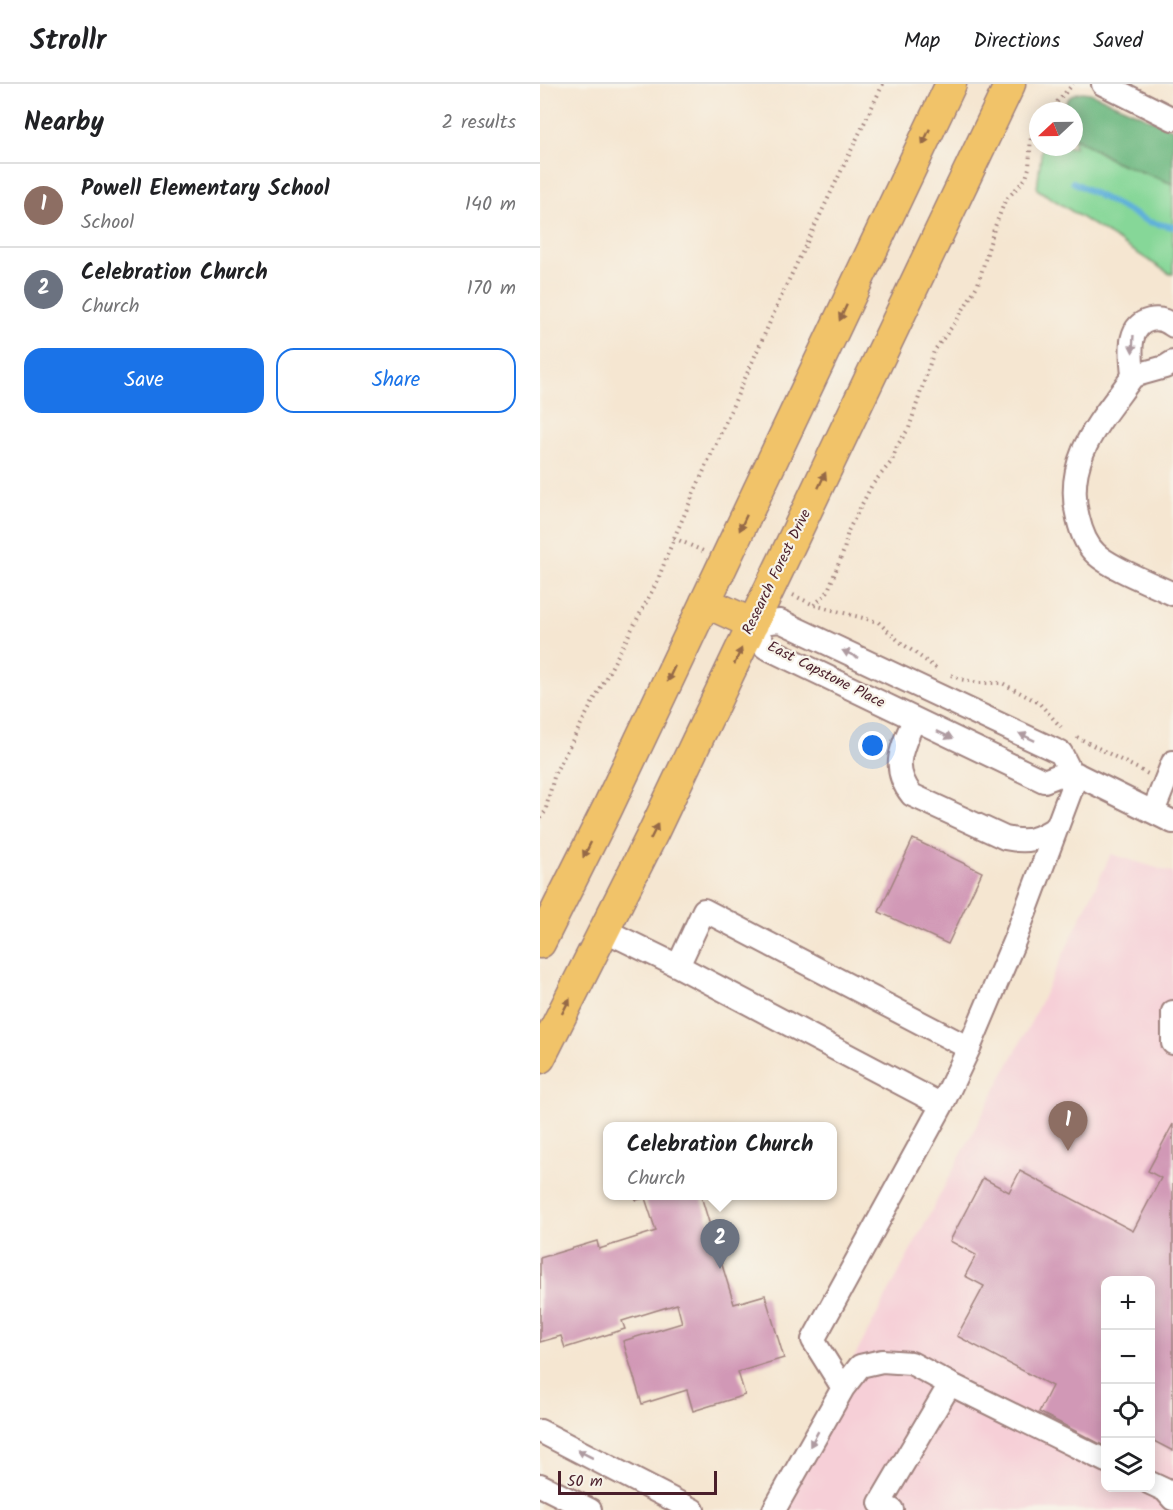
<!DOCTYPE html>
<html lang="en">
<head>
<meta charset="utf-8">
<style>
	body { margin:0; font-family:Kalam,sans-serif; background:#f6f6f6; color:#202124 }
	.controls { position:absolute; right:18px; bottom:18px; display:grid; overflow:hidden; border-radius:12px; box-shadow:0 3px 15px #0003 }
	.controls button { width:54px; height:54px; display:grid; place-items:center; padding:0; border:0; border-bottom:2px solid #e0e0e0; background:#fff; color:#202124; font:30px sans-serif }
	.compass { position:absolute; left:489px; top:18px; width:54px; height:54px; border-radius:50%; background:#fff; box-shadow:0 3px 15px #0003; rotate:248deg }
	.scale { position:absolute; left:18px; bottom:15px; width:159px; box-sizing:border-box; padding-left:6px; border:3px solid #4a1f2b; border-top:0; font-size:16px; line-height:21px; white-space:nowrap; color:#4a1f2b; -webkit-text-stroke:4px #f7f3e8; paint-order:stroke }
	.you { position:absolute; left:333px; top:662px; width:21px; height:21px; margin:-15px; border:4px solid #fff; border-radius:50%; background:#1a73e8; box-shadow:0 0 0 9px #1a73e833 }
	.badge { display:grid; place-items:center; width:39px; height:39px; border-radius:50%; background:#1a73e8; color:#fff; font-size:20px; font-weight:700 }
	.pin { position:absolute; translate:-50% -50px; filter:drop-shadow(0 2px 3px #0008) }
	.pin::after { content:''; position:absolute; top:32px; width:21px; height:18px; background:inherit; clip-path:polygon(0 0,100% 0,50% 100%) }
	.popup { position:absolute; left:63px; top:1038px; width:234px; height:78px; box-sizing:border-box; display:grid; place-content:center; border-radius:12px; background:#fff; filter:drop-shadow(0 2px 4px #0005); font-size:20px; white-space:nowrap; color:#757577 }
	.popup b { font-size:22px; color:#202124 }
	.popup::after { content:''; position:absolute; left:50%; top:100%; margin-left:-12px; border:12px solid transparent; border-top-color:#fff }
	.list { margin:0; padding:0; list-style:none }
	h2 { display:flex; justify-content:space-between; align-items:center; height:78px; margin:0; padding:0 24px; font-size:26px }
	h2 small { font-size:20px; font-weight:400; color:#757577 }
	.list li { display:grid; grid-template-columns:39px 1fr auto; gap:18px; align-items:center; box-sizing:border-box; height:84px; padding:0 24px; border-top:2px solid #e0e0e0 }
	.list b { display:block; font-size:22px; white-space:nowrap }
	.list p { margin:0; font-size:20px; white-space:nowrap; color:#757577 }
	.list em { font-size:20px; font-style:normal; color:#757577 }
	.actions { display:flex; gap:12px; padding:18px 24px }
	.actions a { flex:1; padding:14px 0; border:2px solid #1a73e8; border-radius:18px; text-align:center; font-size:21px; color:#1a73e8 }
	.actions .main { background:#1a73e8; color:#fff }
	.icon { flex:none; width:33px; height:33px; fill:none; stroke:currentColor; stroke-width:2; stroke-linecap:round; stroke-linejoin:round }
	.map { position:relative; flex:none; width:633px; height:1426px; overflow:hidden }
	header { display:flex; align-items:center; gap:36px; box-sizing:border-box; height:84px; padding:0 30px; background:#fff; border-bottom:2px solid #e0e0e0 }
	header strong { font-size:28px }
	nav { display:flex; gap:33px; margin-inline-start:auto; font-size:21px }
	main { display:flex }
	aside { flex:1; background:#fff }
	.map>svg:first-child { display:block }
	.built { fill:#f6cfd7; fill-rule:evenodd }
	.green { fill:#86d798; stroke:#687b62; stroke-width:1.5 }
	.forest { fill:#6cb880; stroke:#5b6c56; stroke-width:1.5 }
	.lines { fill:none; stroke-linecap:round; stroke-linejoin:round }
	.stream { stroke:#5fb0da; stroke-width:6 }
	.building { fill:#d198b6 }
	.minor-casing { stroke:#a0827e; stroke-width:26 }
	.major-casing { stroke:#a0827e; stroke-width:33 }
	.path { stroke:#a0827e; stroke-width:4; stroke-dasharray:1.5 4.5; stroke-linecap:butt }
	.minor { stroke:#fff; stroke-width:22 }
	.major { stroke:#f1c369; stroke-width:30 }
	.oneway { fill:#956947 }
	.oneway2 { fill:#ae9aa0 }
	.labels { text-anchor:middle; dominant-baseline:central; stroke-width:4.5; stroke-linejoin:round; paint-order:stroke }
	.street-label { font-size:15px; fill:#4a1f2b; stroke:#f7f3e8 }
</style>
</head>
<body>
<header>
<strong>Strollr</strong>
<nav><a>Map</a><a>Directions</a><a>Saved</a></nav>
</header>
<main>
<aside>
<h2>Nearby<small>2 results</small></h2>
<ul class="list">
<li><span class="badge" style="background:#8d6e63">1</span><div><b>Powell Elementary School</b><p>School</p></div><em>140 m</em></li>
<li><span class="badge" style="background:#6b7280">2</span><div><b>Celebration Church</b><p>Church</p></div><em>170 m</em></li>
</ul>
<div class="actions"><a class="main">Save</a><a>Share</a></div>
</aside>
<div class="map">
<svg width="633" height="1426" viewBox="0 0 633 1426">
	<rect width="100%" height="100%" fill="#f7f3e8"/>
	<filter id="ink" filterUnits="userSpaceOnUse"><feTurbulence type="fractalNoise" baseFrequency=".0167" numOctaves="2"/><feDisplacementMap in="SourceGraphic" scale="12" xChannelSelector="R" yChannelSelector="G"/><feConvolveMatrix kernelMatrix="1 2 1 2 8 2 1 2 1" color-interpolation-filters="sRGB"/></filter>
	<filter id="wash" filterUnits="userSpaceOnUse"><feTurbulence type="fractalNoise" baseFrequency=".008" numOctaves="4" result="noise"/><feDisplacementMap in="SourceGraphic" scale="24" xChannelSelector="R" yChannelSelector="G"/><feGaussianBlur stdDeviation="1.35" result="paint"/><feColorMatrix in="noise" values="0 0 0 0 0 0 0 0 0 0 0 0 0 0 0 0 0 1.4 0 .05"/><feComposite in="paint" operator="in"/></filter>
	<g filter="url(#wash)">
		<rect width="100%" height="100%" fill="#f5e6d1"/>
		<path class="built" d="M 571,770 L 633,789 L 633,1426 L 234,1426 L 491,938 ZM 566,1196 L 610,1196 L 610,1404 L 566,1404 Z"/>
		<path class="green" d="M 534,53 L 574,77 L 633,100 L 633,190 L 630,190 L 497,105 L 502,63 L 534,63 Z"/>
		<path class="forest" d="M 542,8 L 550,9 L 633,45 L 633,100 L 574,77 L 534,53 L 534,27 L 522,27 C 526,16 531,9 542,8 Z"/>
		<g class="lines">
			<path class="stream" d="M 533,98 L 609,138 L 633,143"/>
		</g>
		<g id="blocks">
			<path class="building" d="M 373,755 L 442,788 L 408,860 L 339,828 Z
				M 633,1040 L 633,1367 L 610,1355 L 610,1196 L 566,1196 L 566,1363 L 499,1328 L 512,1302 L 417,1252 L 444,1202 L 425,1192 L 436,1171 L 410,1157 L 443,1094 L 469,1108 L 480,1087 L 593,1147 L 621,1094 L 608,1087 Z
				M 95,1112 L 161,1112 L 194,1220 L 225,1211 L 244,1274 L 198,1288 L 205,1311 L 153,1327 L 147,1306 L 102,1320 L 83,1257 L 142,1239 L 137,1220 L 82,1237 L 85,1245 L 25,1264 L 21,1252 L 0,1258 L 0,1174 L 57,1157 L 59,1165 L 116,1147 L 105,1114 L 96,1116 Z"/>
		</g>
	</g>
	<g filter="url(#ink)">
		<use href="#blocks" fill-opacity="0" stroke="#a0827e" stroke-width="1.5"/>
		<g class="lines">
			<defs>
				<path id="minor" d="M 563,0 L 633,35
					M 633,242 C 626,236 618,234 610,236 C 585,242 592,273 593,292 L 625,283 L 633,278
					M 593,292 C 561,337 523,374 538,434 C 541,447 546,461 556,470 C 572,485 613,500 633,510
					M 374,636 C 362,664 350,684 372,711 L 465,754 C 488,759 497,756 517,743
					M 530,687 L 504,697 L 225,563 L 213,540 L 240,537 L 521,669 L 530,687 L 633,738
					M 613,728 L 633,678
					M 64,846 L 138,882
					M 633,928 L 633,959
					M 429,964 L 475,855 L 537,690
					M 303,1304 L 273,1256 L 402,1021 L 429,964 L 164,826 L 138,882 L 402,1021
					M 0,1347 L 153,1426
					M 610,1399 L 625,1406 L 633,1415
					M 0,1401 L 50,1426
					M 234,1426 L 303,1304 L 320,1282 L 342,1277 L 371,1279 L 410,1300 L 566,1377
					M 352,1426 L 340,1419 L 410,1300"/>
				<path id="major" d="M 165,518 L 213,540
					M 0,859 L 67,725 L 411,0
					M 0,974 L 113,749 L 470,0"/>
			</defs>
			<use href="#minor" class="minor-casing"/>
			<use href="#major" class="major-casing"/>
			<path class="path" d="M 509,27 L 533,0
				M 134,454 L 163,467
				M 253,511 L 274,521 L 338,538 L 360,558 L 396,584
				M 274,521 L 287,509 L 304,466 L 308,447 L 332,401 L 352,377 L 357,362 L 369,344 L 394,267 L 417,236 L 438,200 L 454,145 L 465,117 L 486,94 L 489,84 L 491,51 L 498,42
				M 411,591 L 420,595 L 439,599 L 462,599 L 499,619 L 521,643
				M 537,653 L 608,690
				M 0,734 L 5,728 L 15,689 L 117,498 L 134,454 L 246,202 L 343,0"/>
			<use href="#minor" class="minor"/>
			<use href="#major" class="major"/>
		</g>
		<defs><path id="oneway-solid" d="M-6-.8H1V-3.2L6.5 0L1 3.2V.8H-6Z" transform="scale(1.5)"/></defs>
		<g class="oneway">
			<use href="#oneway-solid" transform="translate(386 53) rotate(115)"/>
			<use href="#oneway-solid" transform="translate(303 229) rotate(115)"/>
			<use href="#oneway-solid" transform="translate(282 396) rotate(-65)"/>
			<use href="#oneway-solid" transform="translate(203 439) rotate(115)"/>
			<use href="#oneway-solid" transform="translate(198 572) rotate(-65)"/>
			<use href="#oneway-solid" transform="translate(131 590) rotate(115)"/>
			<use href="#oneway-solid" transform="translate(114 748) rotate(-64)"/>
			<use href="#oneway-solid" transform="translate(47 766) rotate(117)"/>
			<use href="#oneway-solid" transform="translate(26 922) rotate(-63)"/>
		</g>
		<g class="oneway2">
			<use href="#oneway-solid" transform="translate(593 260) rotate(93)"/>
			<use href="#oneway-solid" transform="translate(310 570) rotate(-155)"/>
			<use href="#oneway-solid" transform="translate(405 651) rotate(25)"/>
			<use href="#oneway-solid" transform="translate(487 653) rotate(-155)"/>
			<use href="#oneway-solid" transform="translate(274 1355) rotate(119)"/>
			<use href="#oneway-solid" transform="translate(45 1370) rotate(-153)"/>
		</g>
	</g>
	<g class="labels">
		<g class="street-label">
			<text transform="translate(237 488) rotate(-64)">Research Forest Drive</text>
			<text transform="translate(286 591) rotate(27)">East Capstone Place</text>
		</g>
	</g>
</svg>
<div class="controls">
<button>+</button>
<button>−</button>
<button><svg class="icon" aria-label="locate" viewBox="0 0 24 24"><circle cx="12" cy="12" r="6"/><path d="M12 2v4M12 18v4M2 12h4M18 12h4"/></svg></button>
<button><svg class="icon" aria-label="layers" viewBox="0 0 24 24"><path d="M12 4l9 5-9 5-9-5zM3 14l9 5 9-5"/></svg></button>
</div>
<svg class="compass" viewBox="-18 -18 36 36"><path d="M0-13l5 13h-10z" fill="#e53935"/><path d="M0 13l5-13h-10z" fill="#757577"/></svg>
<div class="scale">50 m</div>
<div class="you"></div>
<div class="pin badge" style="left:528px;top:1067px;background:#8d6e63">1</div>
<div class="pin badge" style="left:180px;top:1185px;background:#6b7280">2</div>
<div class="popup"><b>Celebration Church</b>Church</div>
</div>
</main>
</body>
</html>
